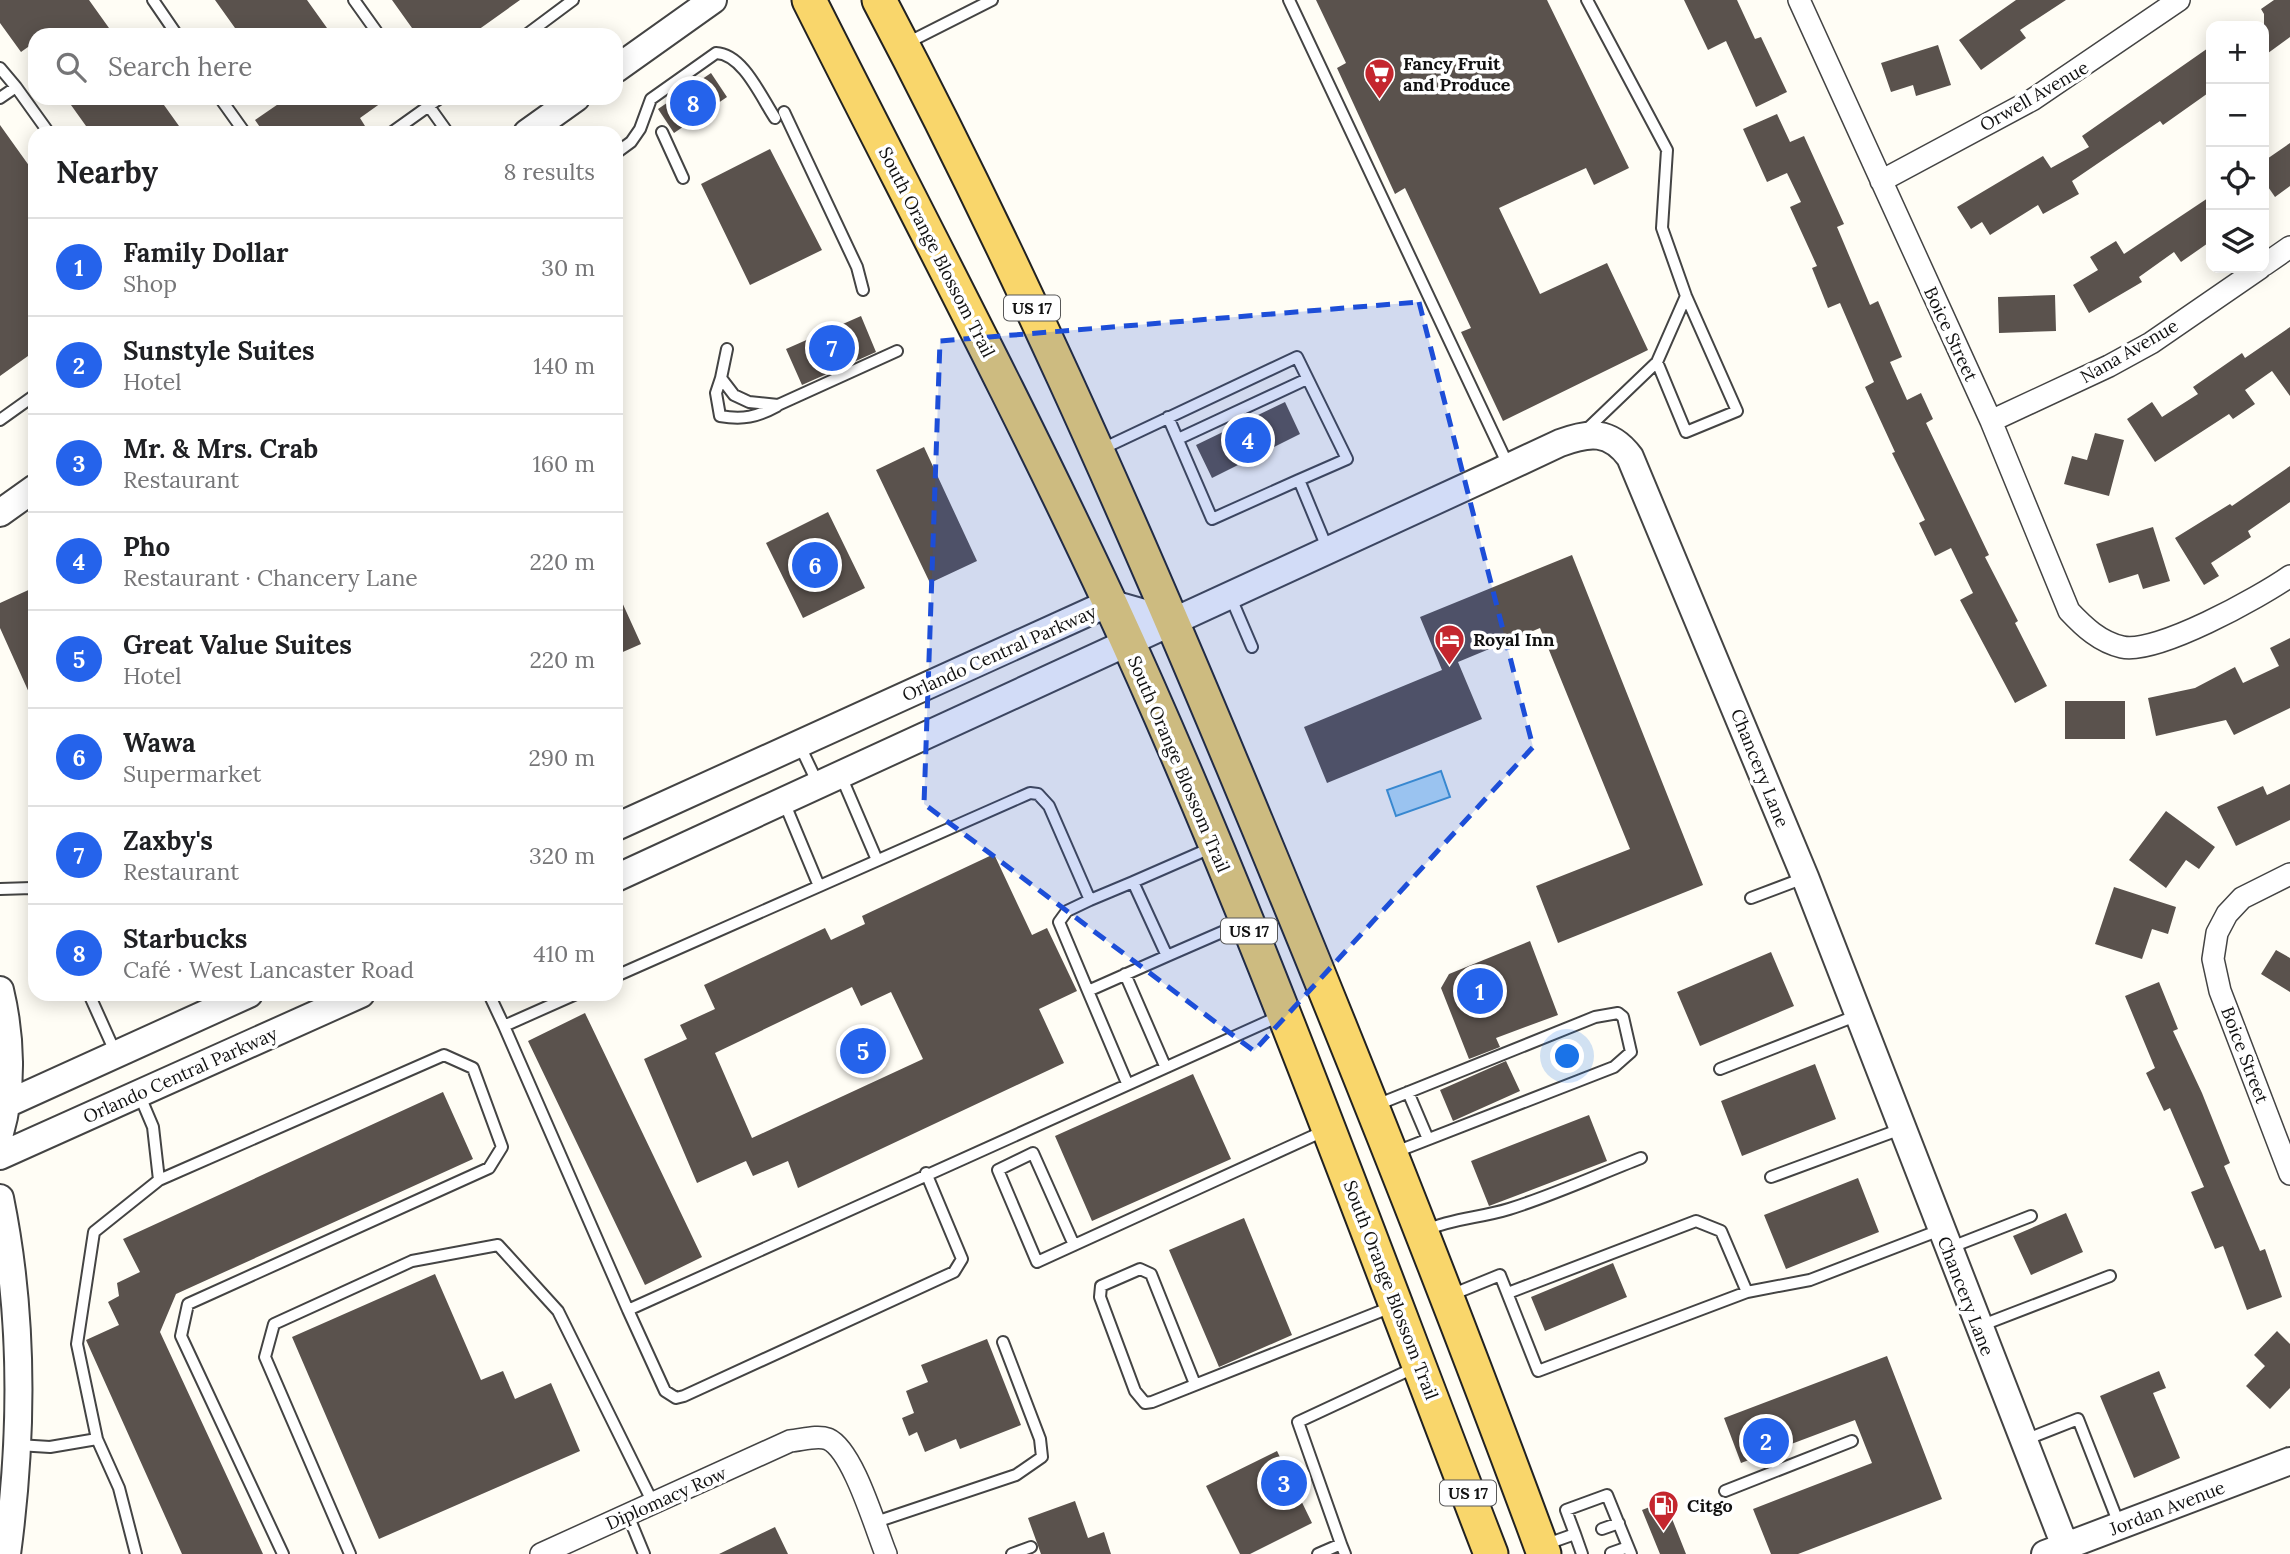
<!DOCTYPE html>
<html lang="en">
<head>
<meta charset="utf-8">
<style>
	body { margin:0; font-family:Lora,serif; background:#f6f6f6; color:#202124 }
	.controls { position:absolute; right:21px; top:21px; display:grid; overflow:hidden; border-radius:14px; box-shadow:0 4px 18px #0003 }
	.controls button { width:63px; height:63px; display:grid; place-items:center; padding:0; border:0; border-bottom:2px solid #e0e0e0; background:#fff; color:#202124; font:35px sans-serif }
	.you { position:absolute; left:1568px; top:1057px; width:24px; height:24px; margin:-18px; border:5px solid #fff; border-radius:50%; background:#1a73e8; box-shadow:0 0 0 10px #1a73e833 }
	.badge { display:grid; place-items:center; width:46px; height:46px; border-radius:50%; background:#2563eb; color:#fff; font-size:23px; font-weight:700 }
	.pin { position:absolute; translate:-50% -50%; border:4px solid #fff; box-shadow:0 2px 7px #0006 }
	.list { margin:0; padding:0; list-style:none }
	h2 { display:flex; justify-content:space-between; align-items:center; height:91px; margin:0; padding:0 28px; font-size:30px }
	h2 small { font-size:23px; font-weight:400; color:#757577 }
	.list li { display:grid; grid-template-columns:46px 1fr auto; gap:21px; align-items:center; box-sizing:border-box; height:98px; padding:0 28px; border-top:2px solid #e0e0e0 }
	.list b { display:block; font-size:26px; white-space:nowrap }
	.list p { margin:0; font-size:23px; white-space:nowrap; color:#757577 }
	.list em { font-size:23px; font-style:normal; color:#757577 }
	.icon { flex:none; width:38px; height:38px; fill:none; stroke:currentColor; stroke-width:2; stroke-linecap:round; stroke-linejoin:round }
	.map { position:relative; flex:none; width:2290px; height:1554px; overflow:hidden }
	.search { position:absolute; background:#fff; box-shadow:0 4px 18px #0003; left:28px; top:28px; width:595px; height:77px; display:flex; align-items:center; gap:18px; box-sizing:border-box; padding:0 24px; border-radius:21px; color:#757577; font-size:26px }
	.panel { position:absolute; background:#fff; box-shadow:0 4px 18px #0003; left:28px; top:126px; width:595px; height:875px; border-radius:21px }
	.map>svg:first-child { display:block }
	.water { fill:#b9e0f7; stroke:#3f96cf; stroke-width:2 }
	.building { fill:#5a524d; fill-rule:evenodd }
	.lines { fill:none; stroke-linecap:round; stroke-linejoin:round }
	.service-casing { stroke:#444; stroke-width:14 }
	.minor-casing { stroke:#444; stroke-width:24 }
	.tertiary-casing { stroke:#444; stroke-width:30 }
	.primary-casing { stroke:#222; stroke-width:37 }
	.service { stroke:#fff; stroke-width:10 }
	.minor { stroke:#fff; stroke-width:21 }
	.tertiary { stroke:#fff; stroke-width:26 }
	.primary { stroke:#f9d66b; stroke-width:33 }
	.marked { fill:#1d4ed8; fill-opacity:0.2; stroke:#1d4ed8; stroke-width:5; stroke-dasharray:14 9; stroke-linejoin:round }
	.labels { text-anchor:middle; dominant-baseline:central; stroke-width:7; stroke-linejoin:round; paint-order:stroke }
	.shield { fill:#fff; stroke:#585858; stroke-width:2 }
	.shield-label { font-size:16px; font-weight:bold; fill:#111 }
	.poi-label { font-size:18px; font-weight:bold; fill:#111; stroke:#fff; text-anchor:start }
	.street-label { font-size:18px; fill:#111; stroke:#fff }
</style>
</head>
<body>
<div class="map">
<svg width="2290" height="1554" viewBox="0 0 2290 1554">
	<rect width="100%" height="100%" fill="#fffdf5"/>
	<path class="water" d="M 1441,771 L 1450,797 L 1396,816 L 1387,790 Z"/>
	<path class="building" d="M 0,0 L 89,0 L 114,35 L 35,35 L 35,42 L 21,52 L 0,23 Z
		M 215,0 L 307,0 L 332,35 L 240,35 Z
		M 392,0 L 520,0 L 471,35 L 417,35 Z
		M 1316,0 L 1547,0 L 1629,168 L 1594,185 L 1586,168 L 1499,208 L 1540,294 L 1607,263 L 1648,350 L 1503,421 L 1461,332 L 1471,328 L 1405,188 L 1395,194 L 1337,68 L 1346,63 Z
		M 1684,0 L 1737,0 L 1755,39 L 1761,37 L 1787,92 L 1756,107 L 1726,41 L 1708,50 Z
		M 2016,0 L 2066,0 L 2020,30 L 2026,38 L 1981,70 L 1959,40 Z
		M 2274,0 L 2290,0 L 2290,37 L 2264,56 L 2264,14 L 2261,9 Z
		M 1938,45 L 1951,85 L 1916,96 L 1913,85 L 1891,92 L 1881,63 Z
		M 2211,46 L 2211,91 L 2163,125 L 2160,121 L 2072,181 L 2079,194 L 2043,214 L 2038,205 L 1990,235 L 1982,222 L 1971,229 L 1957,207 L 2043,156 L 2051,168 L 2089,147 L 2082,136 Z
		M 711,73 L 727,97 L 674,133 L 658,109 Z
		M 66,98 L 159,98 L 184,133 L 91,133 Z
		M 287,98 L 388,98 L 360,118 L 365,126 L 355,133 L 264,133 L 255,120 Z
		M 1777,114 L 1790,142 L 1804,136 L 1844,224 L 1837,227 L 1870,305 L 1878,301 L 1902,357 L 1890,362 L 1907,400 L 1921,393 L 1933,419 L 1926,423 L 1989,555 L 1985,557 L 2018,621 L 2015,623 L 2047,686 L 2015,703 L 1960,600 L 1973,593 L 1951,548 L 1935,556 L 1919,523 L 1925,520 L 1892,453 L 1895,452 L 1865,387 L 1874,382 L 1840,303 L 1828,308 L 1812,268 L 1817,266 L 1790,207 L 1801,202 L 1787,173 L 1767,182 L 1743,129 Z
		M 0,125 L 35,174 L 35,351 L 0,376 Z
		M 2290,143 L 2290,186 L 2275,197 L 2264,181 L 2264,161 Z
		M 770,149 L 822,250 L 750,285 L 701,184 Z
		M 2211,196 L 2211,241 L 2181,262 L 2174,252 L 2139,277 L 2142,282 L 2089,313 L 2073,285 L 2098,270 L 2090,257 L 2116,241 L 2124,254 Z
		M 2055,295 L 2056,331 L 1999,333 L 1998,297 Z
		M 861,316 L 876,352 L 802,385 L 786,349 Z
		M 2290,327 L 2290,396 L 2272,371 L 2245,390 L 2255,404 L 2233,419 L 2229,414 L 2155,462 L 2127,419 L 2152,402 L 2162,417 L 2198,394 L 2193,387 L 2242,353 L 2245,358 Z
		M 1285,402 L 1300,434 L 1212,478 L 1196,445 Z
		M 2095,433 L 2124,440 L 2109,496 L 2064,484 L 2072,456 L 2087,460 Z
		M 924,447 L 977,561 L 930,583 L 876,470 Z
		M 2290,466 L 2290,502 L 2248,531 L 2251,537 L 2211,563 L 2219,576 L 2204,585 L 2175,538 L 2230,504 L 2232,506 Z
		M 828,512 L 865,588 L 803,618 L 766,543 Z
		M 2153,527 L 2170,581 L 2143,589 L 2138,574 L 2109,583 L 2096,544 Z
		M 1572,555 L 1703,885 L 1558,943 L 1536,886 L 1630,849 L 1540,628 L 1458,662 L 1482,719 L 1327,783 L 1304,727 L 1442,670 L 1420,617 Z
		M 35,587 L 35,706 L 0,628 L 0,603 Z
		M 616,589 L 641,644 L 616,655 Z
		M 2290,638 L 2290,708 L 2234,735 L 2226,720 L 2156,736 L 2148,698 L 2195,688 L 2235,667 L 2243,683 L 2279,666 L 2270,648 Z
		M 2065,701 L 2125,701 L 2125,739 L 2065,739 Z
		M 2290,784 L 2290,820 L 2236,846 L 2217,807 L 2263,786 L 2267,795 Z
		M 2166,811 L 2215,847 L 2199,869 L 2186,860 L 2166,888 L 2129,860 Z
		M 994,854 L 1032,935 L 1047,928 L 1077,991 L 1039,1009 L 1064,1063 L 798,1188 L 788,1161 L 753,1176 L 746,1161 L 697,1183 L 644,1059 L 687,1039 L 680,1025 L 715,1009 L 704,985 L 825,928 L 831,940 L 865,924 L 862,916 ZM 852,987 L 861,1006 L 891,992 L 923,1059 L 752,1138 L 715,1053 Z
		M 2114,887 L 2176,907 L 2168,934 L 2152,929 L 2142,959 L 2095,944 Z
		M 1530,941 L 1558,1015 L 1496,1038 L 1500,1047 L 1469,1059 L 1441,988 L 1449,974 Z
		M 2276,950 L 2290,958 L 2290,992 L 2261,974 Z
		M 1771,952 L 1794,1006 L 1700,1046 L 1677,992 Z
		M 2159,982 L 2178,1029 L 2173,1031 L 2202,1093 L 2230,1163 L 2224,1166 L 2260,1251 L 2265,1249 L 2282,1297 L 2247,1310 L 2223,1246 L 2215,1249 L 2191,1192 L 2204,1187 L 2170,1108 L 2164,1111 L 2146,1073 L 2155,1068 L 2125,996 Z
		M 585,1013 L 702,1257 L 645,1285 L 528,1041 Z
		M 1506,1061 L 1520,1091 L 1453,1121 L 1440,1090 Z
		M 1815,1064 L 1836,1119 L 1742,1156 L 1721,1101 Z
		M 1193,1074 L 1231,1159 L 1092,1221 L 1055,1136 Z
		M 443,1092 L 473,1159 L 176,1294 L 160,1332 L 263,1554 L 182,1554 L 86,1340 L 119,1325 L 108,1302 L 119,1296 L 117,1283 L 140,1272 L 123,1239 Z
		M 1589,1115 L 1607,1161 L 1489,1206 L 1471,1161 Z
		M 1858,1178 L 1879,1232 L 1786,1269 L 1764,1215 Z
		M 2066,1213 L 2083,1252 L 2031,1275 L 2013,1236 Z
		M 1244,1218 L 1292,1335 L 1219,1367 L 1169,1250 Z
		M 1613,1263 L 1627,1297 L 1545,1331 L 1531,1297 Z
		M 435,1274 L 481,1380 L 503,1371 L 515,1399 L 551,1383 L 580,1451 L 379,1539 L 292,1337 Z
		M 2277,1331 L 2290,1344 L 2290,1388 L 2270,1409 L 2246,1386 L 2265,1366 L 2254,1355 Z
		M 987,1339 L 1021,1425 L 960,1449 L 956,1439 L 925,1452 L 917,1432 L 909,1436 L 902,1418 L 914,1413 L 906,1391 L 928,1382 L 921,1365 Z
		M 1887,1356 L 1942,1499 L 1798,1554 L 1771,1554 L 1753,1509 L 1872,1463 L 1855,1420 L 1741,1463 L 1724,1418 Z
		M 2159,1371 L 2166,1388 L 2153,1393 L 2180,1458 L 2134,1478 L 2100,1396 Z
		M 1277,1451 L 1312,1523 L 1250,1554 L 1240,1554 L 1206,1486 Z
		M 1075,1501 L 1088,1538 L 1104,1532 L 1111,1554 L 1041,1554 L 1028,1518 Z
		M 1665,1501 L 1686,1554 L 1660,1554 L 1642,1510 Z
		M 775,1527 L 788,1554 L 719,1554 Z"/>
	<g class="lines">
		<defs>
			<path id="service" d="M 153,0 L 177,35
				M 354,0 L 379,35
				M 1289,0 L 1509,467
				M 1587,0 L 1667,150 L 1662,228 L 1686,296 L 1737,411 L 1686,432 L 1657,362
				M 526,35 L 573,0
				M 905,44 L 992,0
				M 0,68 L 16,87
				M 0,98 L 16,87 L 49,133
				M 220,98 L 245,133
				M 423,98 L 448,133
				M 784,112 L 857,267 L 863,290
				M 662,132 L 683,178
				M 391,133 L 440,98
				M 616,153 L 631,142 L 640,129 L 651,99 L 716,53 C 743,54 761,97 775,118
				M 727,349 L 721,378 L 734,395 L 749,402 L 778,405 L 897,351
				M 721,378 L 716,393 L 720,416 C 743,420 757,417 777,406
				M 1168,417 L 1212,519 L 1299,480 L 1328,550
				M 0,420 L 35,395
				M 1585,431 L 1657,362 L 1686,296
				M 1178,439 L 1307,379
				M 1102,449 L 1297,357 L 1347,459 L 1299,480
				M 1231,598 L 1252,647
				M 799,744 L 819,786
				M 841,776 L 877,860
				M 784,802 L 819,886
				M 0,889 L 32,888 L 35,892
				M 1751,898 L 1804,878
				M 1090,900 L 1133,882
				M 1167,956 L 1245,922
				M 1125,974 L 1165,1066
				M 616,976 L 1030,793 L 1038,794 L 1049,806 L 1090,900 L 1067,911 L 1059,922 L 1088,991 L 1167,956 L 1133,882 L 1213,847
				M 1088,991 L 1127,1083
				M 89,994 L 116,1054
				M 489,994 L 504,1026
				M 576,994 L 504,1026 L 628,1310 L 1280,1016
				M 1720,1069 L 1858,1015
				M 1408,1092 L 1428,1139
				M 1374,1106 L 1595,1017 L 1618,1013 L 1623,1017 L 1631,1052 L 1614,1067 L 1393,1153
				M 1771,1177 L 1901,1129
				M 159,1180 L 444,1055 L 473,1068 L 502,1147 L 489,1168 L 188,1304 L 181,1336 L 283,1554
				M 1426,1230 C 1454,1218 1480,1218 1509,1209 C 1554,1195 1597,1175 1641,1158
				M 1074,1245 L 1033,1153 L 998,1170 L 1037,1262 L 1326,1130
				M 1949,1248 L 2031,1216
				M 1508,1293 L 1696,1221 L 1721,1231 L 1747,1292
				M 1451,1295 L 1500,1275 L 1538,1371 L 1747,1292 L 1810,1280 L 1940,1230
				M 628,1310 L 665,1391 L 676,1398 L 684,1396 L 954,1272 L 962,1259 L 926,1173
				M 1980,1326 L 2110,1276
				M 1195,1384 L 1151,1274 L 1140,1269 L 1101,1286 L 1100,1297 L 1135,1391 L 1145,1403 L 1152,1402 L 1394,1306
				M 2025,1440 L 2078,1419 L 2119,1524
				M 18,1445 L 50,1447 L 97,1439
				M 1725,1491 L 1852,1441
				M 628,1515 L 644,1554
				M 873,1523 L 1016,1475 L 1042,1457 L 1040,1439 L 1003,1342
				M 1602,1529 L 1619,1523
				M 1575,1534 L 1582,1554
				M 1341,1544 L 1298,1422 L 1416,1367
				M 1544,1545 L 1575,1534 L 1566,1510 L 1607,1495 L 1631,1554
				M 1611,1553 L 1628,1547
				M 136,1554 L 119,1488 L 97,1439 L 77,1344 L 94,1232 L 159,1180 L 153,1127 L 139,1094
				M 350,1554 L 265,1357 L 274,1324 L 412,1261 L 498,1245 L 558,1311 L 653,1503
				M 1012,1554 L 1031,1547
				M 1318,1554 L 1341,1544 L 1345,1554"/>
			<path id="minor" d="M 1799,0 L 1991,421 L 2069,611 C 2084,627 2100,642 2122,647 C 2156,655 2260,597 2290,576
				M 1881,181 L 2032,100 L 2179,0
				M 2264,265 L 2290,247
				M 1991,421 L 2109,366 L 2151,343 L 2260,268
				M 2290,874 L 2242,898 L 2227,914 L 2217,933 L 2213,959 L 2220,991 L 2290,1174
				M 541,1554 L 790,1441 C 802,1440 817,1435 828,1439 C 853,1450 875,1527 886,1554"/>
			<path id="tertiary" d="M 616,69 L 713,0
				M 527,133 L 576,98
				M 0,513 L 35,488
				M 616,827 L 1109,603 L 1172,621
				M 616,878 C 931,735 1246,590 1560,443 C 1589,432 1610,430 1630,457 L 1805,877 L 2065,1546
				M 0,990 C 11,1036 13,1088 0,1133
				M 0,1107 L 249,994
				M 0,1156 L 361,994
				M 0,1198 C 24,1316 23,1435 7,1554
				M 2045,1554 L 2290,1461"/>
			<path id="primary" d="M 809,0 C 910,201 1015,399 1110,603 C 1253,913 1368,1236 1491,1554
				M 879,0 C 1010,248 1124,505 1232,764 C 1341,1025 1446,1288 1544,1554"/>
		</defs>
		<use href="#service" class="service-casing"/>
		<use href="#minor" class="minor-casing"/>
		<use href="#tertiary" class="tertiary-casing"/>
		<use href="#primary" class="primary-casing"/>
		<use href="#service" class="service"/>
		<use href="#minor" class="minor"/>
		<use href="#tertiary" class="tertiary"/>
		<use href="#primary" class="primary"/>
	</g>
	<path class="marked" d="M 1419,302 L 1533,747 L 1254,1051 L 924,804 L 940,341 Z"/>
	<defs>
		<symbol id="supermarket-pin" viewBox="-11 -11 22 30"><path d="M0 17L-7.5 6A9.5 9.5 0 1 1 7.5 6Z" fill="#c4262e" stroke="#fff"/><path d="M-6-5.5h2.5l.6 2H6L4.5 2H-2.5L-4.4-4H-6ZM-1.5 3.2a1.3 1.3 0 1 0 .1 0ZM3 3.2a1.3 1.3 0 1 0 .1 0Z" fill="#fff"/></symbol>
		<symbol id="hotel-pin" viewBox="-11 -11 22 30"><path d="M0 17L-7.5 6A9.5 9.5 0 1 1 7.5 6Z" fill="#c4262e" stroke="#fff"/><path d="M-6-4.5h1.5V1H6V5H4.5V3h-9V5H-6ZM-4 0a1.8 1.8 0 1 1 3.6 0ZM.5 0V-2.5h3Q6-2.5 6 0Z" fill="#fff"/></symbol>
		<symbol id="fuel-pin" viewBox="-11 -11 22 30"><path d="M0 17L-7.5 6A9.5 9.5 0 1 1 7.5 6Z" fill="#c4262e" stroke="#fff"/><path d="M-5.5-6h7V0h2V4h1.3V-2.5L3-4.5l.8-.8L6-3V5H2.5V1h-1V6h-7ZM-4.2-4.7v3.2H.2V-4.7Z" fill="#fff"/></symbol>
	</defs>
	<g fill-rule="evenodd">
		<use href="#supermarket-pin" x="1362" y="56" width="35" height="47"/>
		<use href="#hotel-pin" x="1432" y="622" width="35" height="47"/>
		<use href="#fuel-pin" x="1646" y="1488" width="35" height="47"/>
	</g>
	<g class="labels">
		<g class="shield">
			<rect x="1004" y="295.5" width="56" height="25" rx="5"/>
			<rect x="1221" y="918.5" width="56" height="25" rx="5"/>
			<rect x="1440" y="1480.5" width="56" height="25" rx="5"/>
		</g>
		<g class="shield-label">
			<text x="1032" y="308">US 17</text>
			<text x="1249" y="931">US 17</text>
			<text x="1468" y="1493">US 17</text>
		</g>
		<g class="poi-label">
			<text x="1403" y="63">Fancy Fruit<tspan x="1403" dy="21">and Produce</tspan></text>
			<text x="1473" y="639">Royal Inn</text>
			<text x="1687" y="1505">Citgo</text>
		</g>
		<g class="street-label">
			<text transform="translate(2034 96) rotate(-30)">Orwell Avenue</text>
			<text transform="translate(937 252) rotate(63)">South Orange Blossom Trail</text>
			<text transform="translate(1951 334) rotate(65)">Boice Street</text>
			<text transform="translate(2129 351) rotate(-30)">Nana Avenue</text>
			<text transform="translate(999 653) rotate(-24)">Orlando Central Parkway</text>
			<text transform="translate(1179 764) rotate(67)">South Orange Blossom Trail</text>
			<text transform="translate(1760 768) rotate(68)">Chancery Lane</text>
			<text transform="translate(2245 1055) rotate(69)">Boice Street</text>
			<text transform="translate(180 1075) rotate(-24)">Orlando Central Parkway</text>
			<text transform="translate(1391 1290) rotate(69)">South Orange Blossom Trail</text>
			<text transform="translate(1966 1296) rotate(69)">Chancery Lane</text>
			<text transform="translate(666 1498) rotate(-24)">Diplomacy Row</text>
			<text transform="translate(2167 1508) rotate(-21)">Jordan Avenue</text>
		</g>
	</g>
</svg>
<div class="controls">
<button>+</button>
<button>−</button>
<button><svg class="icon" aria-label="locate" viewBox="0 0 24 24"><circle cx="12" cy="12" r="6"/><path d="M12 2v4M12 18v4M2 12h4M18 12h4"/></svg></button>
<button><svg class="icon" aria-label="layers" viewBox="0 0 24 24"><path d="M12 4l9 5-9 5-9-5zM3 14l9 5 9-5"/></svg></button>
</div>
<div class="you"></div>
<div class="pin badge" style="left:1480px;top:991px">1</div>
<div class="pin badge" style="left:1766px;top:1441px">2</div>
<div class="pin badge" style="left:1284px;top:1483px">3</div>
<div class="pin badge" style="left:1248px;top:440px">4</div>
<div class="pin badge" style="left:863px;top:1051px">5</div>
<div class="pin badge" style="left:815px;top:565px">6</div>
<div class="pin badge" style="left:832px;top:348px">7</div>
<div class="pin badge" style="left:693px;top:103px">8</div>
<div class="search"><svg class="icon" aria-label="search" viewBox="0 0 24 24"><circle cx="10" cy="10" r="6"/><path d="M15 15l6 6"/></svg>Search here</div>
<section class="panel">
<h2>Nearby<small>8 results</small></h2>
<ul class="list">
<li><span class="badge">1</span><div><b>Family Dollar</b><p>Shop</p></div><em>30 m</em></li>
<li><span class="badge">2</span><div><b>Sunstyle Suites</b><p>Hotel</p></div><em>140 m</em></li>
<li><span class="badge">3</span><div><b>Mr. &amp; Mrs. Crab</b><p>Restaurant</p></div><em>160 m</em></li>
<li><span class="badge">4</span><div><b>Pho</b><p>Restaurant · Chancery Lane</p></div><em>220 m</em></li>
<li><span class="badge">5</span><div><b>Great Value Suites</b><p>Hotel</p></div><em>220 m</em></li>
<li><span class="badge">6</span><div><b>Wawa</b><p>Supermarket</p></div><em>290 m</em></li>
<li><span class="badge">7</span><div><b>Zaxby's</b><p>Restaurant</p></div><em>320 m</em></li>
<li><span class="badge">8</span><div><b>Starbucks</b><p>Café · West Lancaster Road</p></div><em>410 m</em></li>
</ul>
</section>
</div>
</body>
</html>
